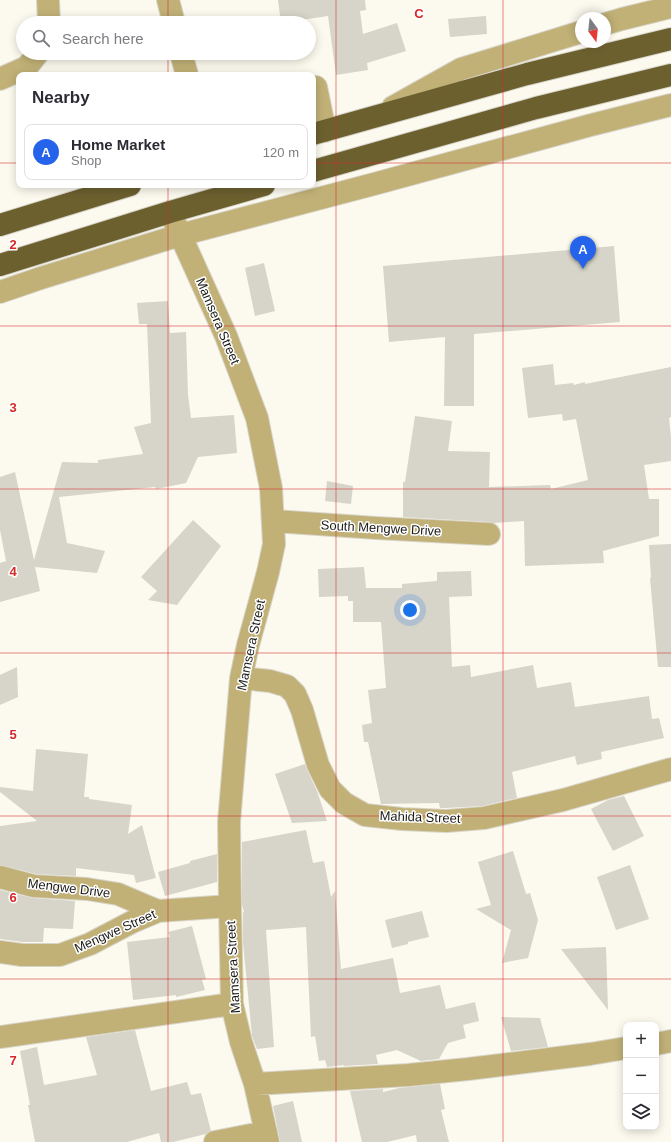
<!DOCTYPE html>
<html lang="en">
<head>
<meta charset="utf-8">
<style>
	body { margin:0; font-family:Arial,sans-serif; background:#f2f2f3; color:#2b2b33 }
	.controls { position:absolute; right:12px; bottom:12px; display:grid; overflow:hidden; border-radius:8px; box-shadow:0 2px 10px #0003 }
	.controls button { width:36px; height:36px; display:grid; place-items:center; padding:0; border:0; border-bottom:1px solid #e1e1e2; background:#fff; color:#2b2b33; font:20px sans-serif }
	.compass { position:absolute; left:575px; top:12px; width:36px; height:36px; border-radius:50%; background:#fff; box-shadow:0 2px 10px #0003; rotate:165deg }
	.you { position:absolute; left:410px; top:610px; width:14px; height:14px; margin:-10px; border:3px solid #fff; border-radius:50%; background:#1a73e8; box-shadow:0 0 0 6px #1a73e833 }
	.badge { display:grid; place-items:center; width:26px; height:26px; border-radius:50%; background:#2563eb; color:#fff; font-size:13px; font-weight:700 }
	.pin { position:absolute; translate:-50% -33px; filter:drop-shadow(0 1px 2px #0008) }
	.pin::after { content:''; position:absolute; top:21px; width:14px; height:12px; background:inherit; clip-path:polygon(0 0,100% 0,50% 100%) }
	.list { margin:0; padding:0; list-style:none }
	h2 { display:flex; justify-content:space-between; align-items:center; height:52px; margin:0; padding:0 16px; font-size:17px }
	h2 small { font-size:13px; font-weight:400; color:#7c7c81 }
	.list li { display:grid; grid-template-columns:26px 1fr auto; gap:12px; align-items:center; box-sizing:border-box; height:56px; margin:0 8px 8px; padding:0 8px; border:1px solid #e1e1e2; border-radius:8px }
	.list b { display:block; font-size:15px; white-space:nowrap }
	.list p { margin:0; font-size:13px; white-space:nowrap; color:#7c7c81 }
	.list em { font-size:13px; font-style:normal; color:#7c7c81 }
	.icon { flex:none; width:22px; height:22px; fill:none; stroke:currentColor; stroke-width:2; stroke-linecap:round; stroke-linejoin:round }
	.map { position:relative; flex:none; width:671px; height:1142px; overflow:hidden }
	.search { position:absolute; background:#fff; box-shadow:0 2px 10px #0003; left:16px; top:16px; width:300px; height:44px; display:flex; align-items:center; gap:10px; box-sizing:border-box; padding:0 14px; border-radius:22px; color:#7c7c81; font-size:15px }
	.panel { position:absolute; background:#fff; box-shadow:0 2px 10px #0003; left:16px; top:72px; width:300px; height:116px; border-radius:8px }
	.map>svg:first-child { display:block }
	.building { fill:#d7d4c9 }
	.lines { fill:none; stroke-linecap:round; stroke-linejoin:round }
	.minor-casing { stroke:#d8d5cb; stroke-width:24 }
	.highway-casing { stroke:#d8d5cb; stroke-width:24 }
	.minor { stroke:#c1b177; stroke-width:22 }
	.highway { stroke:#6d602f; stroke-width:22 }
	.grid { fill:none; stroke:#d62828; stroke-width:1; stroke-opacity:0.55 }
	.labels { text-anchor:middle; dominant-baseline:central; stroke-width:3; stroke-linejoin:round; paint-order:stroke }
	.street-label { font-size:13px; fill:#1b1a16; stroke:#fff }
	.grid-label { font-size:13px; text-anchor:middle; font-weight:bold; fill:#d62828; stroke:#fff; stroke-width:3; stroke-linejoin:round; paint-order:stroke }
</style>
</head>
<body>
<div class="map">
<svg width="671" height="1142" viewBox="0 0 671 1142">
	<rect width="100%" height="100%" fill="#fcf9ee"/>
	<path class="building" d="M 278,0 L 365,0 L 366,10 L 360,11 L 363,34 L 397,23 L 406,51 L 367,63 L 368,70 L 336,75 L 328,16 L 281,23 Z
		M 486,16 L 487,34 L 450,37 L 448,19 Z
		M 614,246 L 620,322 L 474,334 L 474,406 L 444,406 L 445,337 L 389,342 L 383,266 Z
		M 264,263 L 275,311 L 255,316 L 245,268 Z
		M 168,301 L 170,333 L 186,332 L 188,395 L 191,418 L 234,415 L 237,453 L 198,457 L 186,483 L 156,489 L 155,487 L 59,497 L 67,543 L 105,551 L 97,573 L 35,567 L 40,591 L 0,602 L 0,563 L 6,561 L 0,530 L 0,477 L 15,472 L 34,560 L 62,462 L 98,463 L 98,460 L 143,454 L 134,427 L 151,423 L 147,324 L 139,324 L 137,303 Z
		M 553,364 L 555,385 L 573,383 L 574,385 L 585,382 L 585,384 L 671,367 L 671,417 L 669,418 L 671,437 L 671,461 L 644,465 L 649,499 L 659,499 L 659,536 L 603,551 L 604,563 L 525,566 L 524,521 L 493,523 L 490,522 L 403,517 L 403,482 L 405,482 L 415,416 L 452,421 L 448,451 L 490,452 L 489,487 L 550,485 L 551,489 L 588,480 L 576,419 L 563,421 L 562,414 L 528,418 L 522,368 Z
		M 327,481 L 353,486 L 351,504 L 325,501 Z
		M 193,520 L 221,546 L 177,605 L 148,600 L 157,591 L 141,577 Z
		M 671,544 L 671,667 L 658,667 L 650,578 L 651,578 L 649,545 Z
		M 364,567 L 366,588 L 402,588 L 402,584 L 437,581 L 437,572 L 471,571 L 472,596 L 449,597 L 452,667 L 470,665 L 471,677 L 533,665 L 537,688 L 571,682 L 575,707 L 649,696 L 652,719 L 659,718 L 664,738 L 601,752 L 602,759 L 577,765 L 575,756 L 512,772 L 517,798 L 482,806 L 446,808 L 440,808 L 439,803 L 381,804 L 368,742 L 364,742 L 362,725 L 372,723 L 368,690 L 386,688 L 381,622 L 353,622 L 353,601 L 348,601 L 348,596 L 319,597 L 318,569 Z
		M 17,667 L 18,697 L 0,705 L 0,675 Z
		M 36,749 L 88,754 L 84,797 L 89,797 L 89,799 L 132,805 L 128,834 L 142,825 L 156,878 L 136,883 L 134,875 L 76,868 L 76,876 L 36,874 L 0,865 L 0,826 L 37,821 L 0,792 L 0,787 L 33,791 Z
		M 305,764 L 307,770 L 317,791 L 327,821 L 292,823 L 275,774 Z
		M 624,796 L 644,836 L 613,851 L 591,809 L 608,800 Z
		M 306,830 L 313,863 L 324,861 L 331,897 L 335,891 L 341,969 L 393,958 L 400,993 L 440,985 L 446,1009 L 475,1002 L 479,1021 L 463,1025 L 466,1038 L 448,1043 L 439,1059 L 421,1061 L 397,1050 L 376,1055 L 378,1064 L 344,1066 L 344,1065 L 327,1067 L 325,1060 L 319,1061 L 315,1036 L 311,1037 L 306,927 L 266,930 L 274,1047 L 257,1049 L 252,1036 L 243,943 L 243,912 L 244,912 L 242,905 L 242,842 Z
		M 513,851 L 526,894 L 530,893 L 538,920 L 528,958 L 502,963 L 511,930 L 476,909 L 491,905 L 478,862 Z
		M 217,854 L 217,882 L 165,896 L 158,872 L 190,863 L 190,861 Z
		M 630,865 L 649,919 L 616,930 L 597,877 Z
		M 0,890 L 33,898 L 75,901 L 73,929 L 44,928 L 43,942 L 23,942 L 0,939 Z
		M 422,911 L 429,937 L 408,942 L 408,944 L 392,948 L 385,920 Z
		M 192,926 L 206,979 L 202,980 L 205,990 L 176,997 L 176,995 L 133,1000 L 127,942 L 170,937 L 168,932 Z
		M 606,947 L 608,1010 L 561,949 Z
		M 501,1017 L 540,1018 L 548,1047 L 511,1051 Z
		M 135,1030 L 151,1091 L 187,1082 L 191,1095 L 201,1093 L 211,1131 L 206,1134 L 173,1142 L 161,1142 L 159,1133 L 127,1142 L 35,1142 L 28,1105 L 30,1105 L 20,1051 L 37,1047 L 44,1085 L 97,1075 L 86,1037 Z
		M 440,1084 L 445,1109 L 441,1110 L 449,1142 L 417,1142 L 416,1135 L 387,1142 L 362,1142 L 350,1091 L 383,1089 L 383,1092 L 399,1088 Z
		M 293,1101 L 302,1142 L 280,1142 L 273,1106 Z"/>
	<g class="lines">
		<defs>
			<path id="minor" d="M 48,0 L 49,23
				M 168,0 L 174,23
				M 605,24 L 622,19 L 671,7
				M 181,53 L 187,75
				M 0,79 L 27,67 L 38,53
				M 313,87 L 316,87 L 325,131
				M 393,107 L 461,69 L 581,32
				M 170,212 L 226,336 L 257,418 L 271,488 L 274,544 L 268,572 L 248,645 L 241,678 L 229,822 L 230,906 L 232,1004 L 241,1042 L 255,1084 L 268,1142
				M 0,292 L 41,278 L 180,235 L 374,184 L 591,125 L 671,105
				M 274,521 L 376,528 L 489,534
				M 241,678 L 270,681 L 287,686 L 295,694 L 302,710 L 318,765 L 330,789 L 344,803 L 365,815 L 402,819 L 446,821 L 484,818 L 563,800 L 671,769
				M 0,877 L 34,886 L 87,889 L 118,894 L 158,911
				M 0,952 L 22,955 L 60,955 L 90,944 L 132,922 L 158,911 L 230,906
				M 0,1037 L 232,1004
				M 656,1044 L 671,1041
				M 255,1084 L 408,1075 L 468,1069 L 590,1054 L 626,1048
				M 215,1142 L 266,1132"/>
			<path id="highway" d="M 313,134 L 527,74 L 671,39
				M 313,171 L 536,108 L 671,75
				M 0,225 L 130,185
				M 0,265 L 170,212 L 264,185"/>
		</defs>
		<use href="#minor" class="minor-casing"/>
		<use href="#highway" class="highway-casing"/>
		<use href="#minor" class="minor"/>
		<use href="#highway" class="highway"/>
	</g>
	<path class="grid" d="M 168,0 L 168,23M 336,0 L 336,1142M 503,0 L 503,1142M 168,53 L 168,75M 0,163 L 19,163M 313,163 L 671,163M 168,185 L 168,1142M 0,326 L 671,326M 0,489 L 671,489M 0,653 L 671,653M 0,816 L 671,816M 0,979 L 671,979"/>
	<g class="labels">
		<g class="street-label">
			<text transform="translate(218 321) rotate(67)">Mamsera Street</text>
			<text transform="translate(381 528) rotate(3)">South Mengwe Drive</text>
			<text transform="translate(251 645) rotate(-78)">Mamsera Street</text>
			<text transform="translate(420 817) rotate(2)">Mahida Street</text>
			<text transform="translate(69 888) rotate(7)">Mengwe Drive</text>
			<text transform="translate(115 931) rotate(-24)">Mengwe Street</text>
			<text transform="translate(233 967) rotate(-93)">Mamsera Street</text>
		</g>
	</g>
	<g class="grid-label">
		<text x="419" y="18">C</text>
		<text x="13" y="249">2</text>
		<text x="13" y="412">3</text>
		<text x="13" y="576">4</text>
		<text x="13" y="739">5</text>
		<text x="13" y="902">6</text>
		<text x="13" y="1065">7</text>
	</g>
</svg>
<div class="controls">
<button>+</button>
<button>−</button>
<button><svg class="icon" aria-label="layers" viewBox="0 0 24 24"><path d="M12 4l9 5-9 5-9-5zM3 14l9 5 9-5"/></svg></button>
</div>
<svg class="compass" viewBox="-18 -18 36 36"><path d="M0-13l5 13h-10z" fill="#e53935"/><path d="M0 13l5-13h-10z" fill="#7c7c81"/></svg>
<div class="you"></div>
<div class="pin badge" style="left:583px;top:269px">A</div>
<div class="search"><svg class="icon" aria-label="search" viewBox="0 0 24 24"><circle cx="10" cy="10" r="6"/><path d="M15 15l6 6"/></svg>Search here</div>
<section class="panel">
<h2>Nearby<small></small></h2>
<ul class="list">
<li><span class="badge">A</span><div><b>Home Market</b><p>Shop</p></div><em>120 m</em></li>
</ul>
</section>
</div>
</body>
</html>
